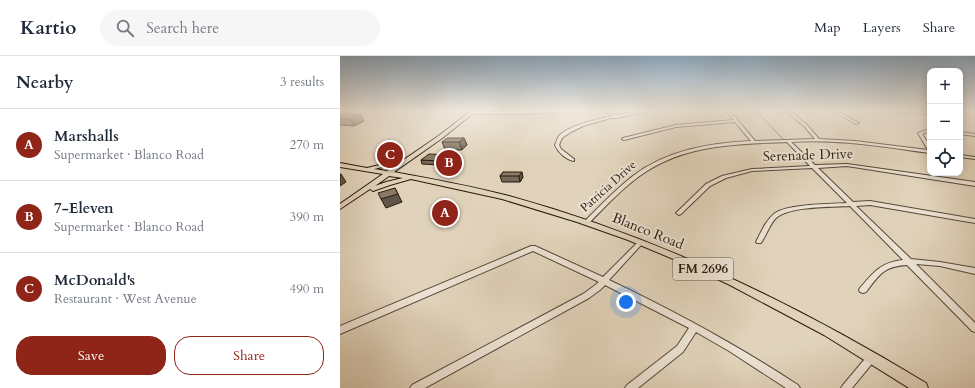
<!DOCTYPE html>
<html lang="en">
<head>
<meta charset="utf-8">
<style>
	body { margin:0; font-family:Cardo,serif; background:#f6f6f7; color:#1f2937 }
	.controls { position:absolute; right:12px; top:12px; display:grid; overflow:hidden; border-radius:8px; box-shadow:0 2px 10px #0003 }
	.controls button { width:36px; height:36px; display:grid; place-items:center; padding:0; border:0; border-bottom:1px solid #e0e1e3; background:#fff; color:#1f2937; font:20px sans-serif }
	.you { position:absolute; left:286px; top:246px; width:14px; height:14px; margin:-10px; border:3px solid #fff; border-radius:50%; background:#1a73e8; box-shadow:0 0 0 6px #1a73e833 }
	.badge { display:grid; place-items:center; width:26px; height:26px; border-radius:50%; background:#8f2418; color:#fff; font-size:13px; font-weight:700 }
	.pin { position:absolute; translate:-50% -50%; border:2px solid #fff; box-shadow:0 1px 4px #0006 }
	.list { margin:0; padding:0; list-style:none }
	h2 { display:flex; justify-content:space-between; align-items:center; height:52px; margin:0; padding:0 16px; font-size:17px }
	h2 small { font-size:13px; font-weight:400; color:#747a83 }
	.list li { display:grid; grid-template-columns:26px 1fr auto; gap:12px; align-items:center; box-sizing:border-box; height:72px; padding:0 16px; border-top:1px solid #e0e1e3 }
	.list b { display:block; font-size:15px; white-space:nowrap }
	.list p { margin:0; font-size:13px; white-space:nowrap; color:#747a83 }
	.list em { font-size:13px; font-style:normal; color:#747a83 }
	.actions { display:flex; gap:8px; padding:12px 16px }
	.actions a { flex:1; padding:9px 0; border:1px solid #8f2418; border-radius:16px; text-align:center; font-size:14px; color:#8f2418 }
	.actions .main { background:#8f2418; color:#fff }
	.icon { flex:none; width:22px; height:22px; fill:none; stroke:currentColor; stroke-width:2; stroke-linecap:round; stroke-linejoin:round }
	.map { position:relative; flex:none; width:635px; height:332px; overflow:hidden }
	header { display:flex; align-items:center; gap:24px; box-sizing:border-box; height:56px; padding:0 20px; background:#fff; border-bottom:1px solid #e0e1e3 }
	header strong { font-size:19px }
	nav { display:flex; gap:22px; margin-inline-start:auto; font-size:14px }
	.search { width:280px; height:36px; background:#f6f6f7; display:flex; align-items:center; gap:10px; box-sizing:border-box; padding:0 14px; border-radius:22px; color:#747a83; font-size:15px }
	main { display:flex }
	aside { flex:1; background:#fff }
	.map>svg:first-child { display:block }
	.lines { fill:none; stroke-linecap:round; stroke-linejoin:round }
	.stream { stroke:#726352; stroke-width:1 }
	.minor-casing { stroke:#574838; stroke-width:2 }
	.major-casing { stroke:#29190c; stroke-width:2 }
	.minor { fill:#ece2d3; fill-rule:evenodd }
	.major { fill:#e1d3bb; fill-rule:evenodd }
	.wall { fill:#766959; stroke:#29190c }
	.shaded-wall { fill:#605548; stroke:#29190c }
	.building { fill:#897a67; stroke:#29190c }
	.labels { text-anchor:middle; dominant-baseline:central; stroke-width:4; stroke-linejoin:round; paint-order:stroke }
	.far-street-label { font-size:12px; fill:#29190c; stroke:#ece2d3 }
	.shield { fill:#ece2d3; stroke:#645548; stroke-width:1 }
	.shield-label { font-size:13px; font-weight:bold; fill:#29190c }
	.street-label { font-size:14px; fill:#29190c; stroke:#ece2d3 }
</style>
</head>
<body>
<header>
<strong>Kartio</strong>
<div class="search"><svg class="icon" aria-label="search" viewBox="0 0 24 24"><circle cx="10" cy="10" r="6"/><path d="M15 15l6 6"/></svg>Search here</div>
<nav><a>Map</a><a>Layers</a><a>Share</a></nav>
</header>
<main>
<aside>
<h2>Nearby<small>3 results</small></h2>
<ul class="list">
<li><span class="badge">A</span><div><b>Marshalls</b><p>Supermarket · Blanco Road</p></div><em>270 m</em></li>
<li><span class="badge">B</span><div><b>7-Eleven</b><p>Supermarket · Blanco Road</p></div><em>390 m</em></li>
<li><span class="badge">C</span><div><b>McDonald's</b><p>Restaurant · West Avenue</p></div><em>490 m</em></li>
</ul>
<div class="actions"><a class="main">Save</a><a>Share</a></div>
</aside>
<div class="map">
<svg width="635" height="332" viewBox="0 0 635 332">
	<rect width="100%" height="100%" fill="#e1d3bb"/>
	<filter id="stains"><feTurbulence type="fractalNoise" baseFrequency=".005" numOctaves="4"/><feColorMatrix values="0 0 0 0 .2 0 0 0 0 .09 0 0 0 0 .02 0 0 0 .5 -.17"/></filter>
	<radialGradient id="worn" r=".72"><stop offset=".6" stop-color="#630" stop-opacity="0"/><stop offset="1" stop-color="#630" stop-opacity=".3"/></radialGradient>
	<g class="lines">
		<path class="stream" d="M 416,55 L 443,83"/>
		<defs>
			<path id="minor" d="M 8,55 L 12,55 L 0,62 L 0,59 Z
				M 204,55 L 218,55 L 216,56 L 186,58 L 131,58 L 129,57 L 131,56 L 186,56 Z
				M 264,55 L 268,55 L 276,59 L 303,55 L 310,55 L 277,62 L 271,62 L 243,70 L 231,76 L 222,82 L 219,89 L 221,93 L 234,103 L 234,105 C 226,104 218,96 215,89 C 216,86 217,83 219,80 C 229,69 258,63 273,60 Z
				M 386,55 L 390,55 L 415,85 L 475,83 L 465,71 L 446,55 L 450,55 L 467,69 L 479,83 L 515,85 L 588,94 L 578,77 L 590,73 L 590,75 L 582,78 L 590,90 L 590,97 C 544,91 498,83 451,86 L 475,109 L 507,108 L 635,126 L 635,130 L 507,110 L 478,112 L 513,146 L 530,145 L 635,163 L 635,167 L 530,149 L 516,150 L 571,203 L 600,206 L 635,212 L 635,218 L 600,210 L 576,208 L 635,267 L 635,276 L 632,275 L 567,209 C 544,210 539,219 526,236 L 523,237 L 520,236 L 519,234 L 520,232 C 533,217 541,206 563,204 L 510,150 C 491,151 447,150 435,163 C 429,170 426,180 421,187 L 417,187 L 416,186 C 421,176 426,164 435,157 C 449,148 489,148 507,147 L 472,112 L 412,115 L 386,122 L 370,130 L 341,158 L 339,159 L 336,157 L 366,128 L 382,120 L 412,113 L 470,110 L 447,86 C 399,88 349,88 307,115 C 285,129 267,149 248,168 L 244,168 L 243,167 L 244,166 C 260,150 275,134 293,120 C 327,94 370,87 411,85 L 395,66 L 336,71 L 284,84 L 282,83 L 283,82 L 336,69 L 394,64 Z
				M 493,55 L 497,55 L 519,67 L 516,68 Z
				M 545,55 L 590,56 L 590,58 L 547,56 Z
				M 620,76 L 635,78 L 635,80 L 620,78 Z
				M 620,99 L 635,101 L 635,103 L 620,101 Z
				M 300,185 L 303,187 L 302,188 L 269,224 C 334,255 397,289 458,329 L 460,332 L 446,332 L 389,295 L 356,276 L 343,296 L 298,332 L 285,332 L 287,329 L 337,290 L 349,272 L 265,229 L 260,234 L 249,242 L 85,332 L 70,332 L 72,329 L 243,238 L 254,230 L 259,226 L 193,195 L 0,278 L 0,270 L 191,190 L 195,190 L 263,221 L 298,186 Z
				M 532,297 L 535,298 L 537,301 L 535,304 L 512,332 L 501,332 L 503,329 L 529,298 Z"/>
			<path id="major" d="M 131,55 L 136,55 L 101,83 L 54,116 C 92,123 131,130 169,140 C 318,181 454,247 586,327 L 588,332 L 569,332 L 484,279 L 388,228 L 338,205 L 288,184 L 237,166 L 162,143 L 71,123 L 50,129 L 33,135 L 30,133 L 0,153 L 0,148 L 43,118 L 0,111 L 0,107 L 27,112 L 60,104 L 62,105 L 97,81 ZM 57,108 L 47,115 L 34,113 ZM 49,120 L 63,122 L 46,126 L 35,130 Z"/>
		</defs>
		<use href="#minor" class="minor-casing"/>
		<use href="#major" class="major-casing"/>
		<use href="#minor" class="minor"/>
		<use href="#major" class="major"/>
	</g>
	<path class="wall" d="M 0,60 L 24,65 L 14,70 L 0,69 Z
		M 124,82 L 127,89 L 122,94 L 105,94 L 102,86 Z
		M 117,103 L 109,111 L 100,111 L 99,109 L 82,108 L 81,104 Z
		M 163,116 L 183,121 L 180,126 L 162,126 L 160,120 Z"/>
	<path class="shaded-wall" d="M 20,58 L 24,65 L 14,70 L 10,63 Z
		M 124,82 L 127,89 L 122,94 L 119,86 Z
		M 53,90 L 55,95 L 56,102 L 46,104 L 43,99 Z
		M 116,99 L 117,103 L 109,111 L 107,107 Z
		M 182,116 L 183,121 L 180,126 L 179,120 Z
		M 0,118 L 1,118 L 6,126 L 0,130 Z
		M 55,132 L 62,146 L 46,152 L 41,143 Z"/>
	<path class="building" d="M 4,58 L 20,58 L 10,63 L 0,63 L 0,60 Z
		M 107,82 L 124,82 L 119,86 L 102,86 Z
		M 53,90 L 53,97 L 43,99 L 43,92 Z
		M 89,98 L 116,99 L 107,107 L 98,107 L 100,105 L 81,104 Z
		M 163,116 L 182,116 L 179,120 L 160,120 Z
		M 55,132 L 58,138 L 41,143 L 38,137 Z"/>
	<linearGradient id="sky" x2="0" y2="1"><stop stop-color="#8ca7be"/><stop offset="0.54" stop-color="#f2ebe0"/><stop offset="1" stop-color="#f2ebe0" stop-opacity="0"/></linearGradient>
	<rect width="635" height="101" fill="url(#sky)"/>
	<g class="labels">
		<g class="far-street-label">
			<text transform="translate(268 130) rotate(-42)">Patricia Drive</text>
		</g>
		<rect class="shield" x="333" y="202" width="60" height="22" rx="3"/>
		<g class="shield-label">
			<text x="363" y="213">FM 2696</text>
		</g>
		<g class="street-label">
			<text transform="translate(468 99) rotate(-2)">Serenade Drive</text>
			<text transform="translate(308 175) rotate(22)">Blanco Road</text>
		</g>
	</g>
	<rect width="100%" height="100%" filter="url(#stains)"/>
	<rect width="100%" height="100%" fill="url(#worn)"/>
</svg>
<div class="controls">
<button>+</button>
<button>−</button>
<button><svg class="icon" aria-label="locate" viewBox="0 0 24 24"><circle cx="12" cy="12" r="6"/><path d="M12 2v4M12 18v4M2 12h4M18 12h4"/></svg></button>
</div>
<div class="you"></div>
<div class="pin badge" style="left:105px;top:157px">A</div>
<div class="pin badge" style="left:109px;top:107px">B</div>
<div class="pin badge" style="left:50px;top:99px">C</div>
</div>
</main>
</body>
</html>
